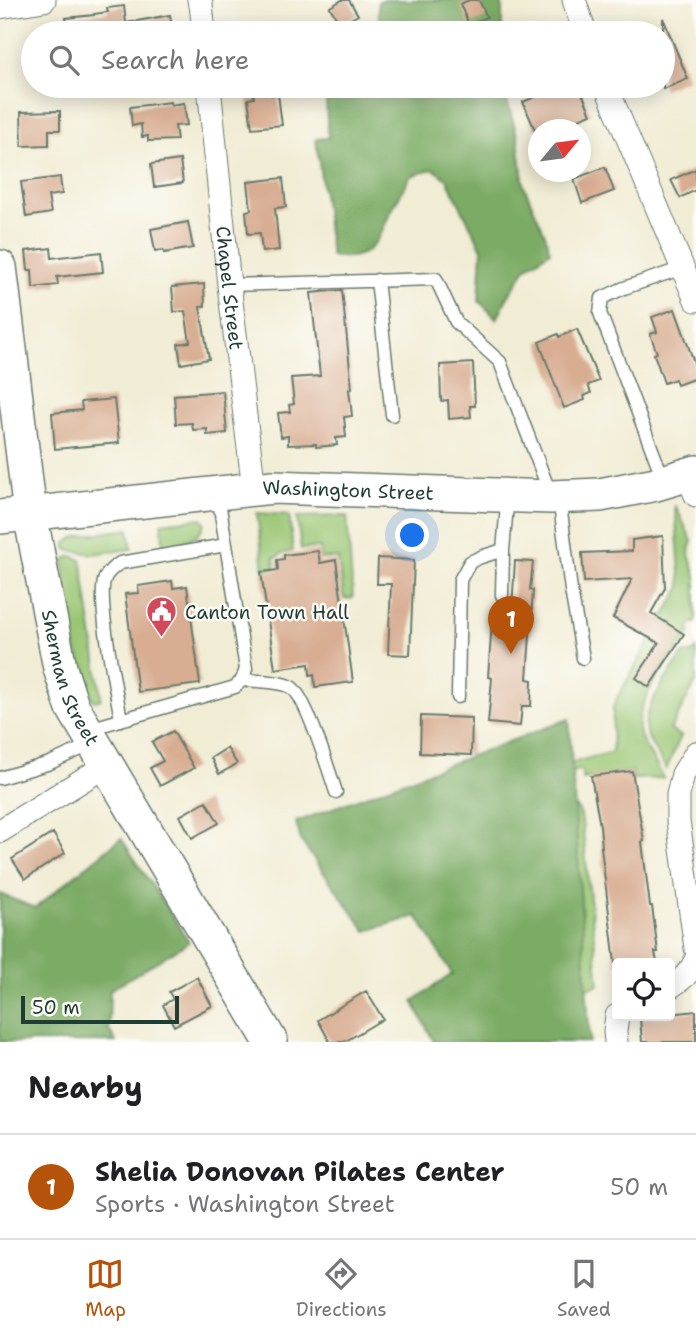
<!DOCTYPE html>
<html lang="en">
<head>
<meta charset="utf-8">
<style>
	body { margin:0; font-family:"Shantell Sans",sans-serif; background:#f2f2f2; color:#202124 }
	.controls { position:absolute; right:21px; bottom:21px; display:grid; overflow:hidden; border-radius:7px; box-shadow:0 4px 18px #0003 }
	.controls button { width:63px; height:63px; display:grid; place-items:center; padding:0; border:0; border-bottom:2px solid #e0e0e0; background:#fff; color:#202124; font:35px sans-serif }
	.compass { position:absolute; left:528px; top:119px; width:63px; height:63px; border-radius:50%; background:#fff; box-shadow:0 4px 18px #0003; rotate:61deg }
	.scale { position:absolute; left:21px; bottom:18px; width:158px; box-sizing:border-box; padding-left:7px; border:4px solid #1f3d34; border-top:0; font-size:19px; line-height:24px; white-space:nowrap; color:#1f3d34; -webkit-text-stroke:5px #fdfcf7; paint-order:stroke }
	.you { position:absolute; left:413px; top:536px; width:24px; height:24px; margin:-18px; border:5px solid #fff; border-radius:50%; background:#1a73e8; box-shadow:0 0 0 10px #1a73e833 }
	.badge { display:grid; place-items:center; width:46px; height:46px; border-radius:50%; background:#b45309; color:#fff; font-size:23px; font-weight:700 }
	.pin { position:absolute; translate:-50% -58px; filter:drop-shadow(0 2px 4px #0008) }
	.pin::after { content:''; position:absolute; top:37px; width:24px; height:21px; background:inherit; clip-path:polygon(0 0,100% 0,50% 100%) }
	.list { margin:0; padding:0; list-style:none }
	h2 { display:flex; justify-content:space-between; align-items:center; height:91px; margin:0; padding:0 28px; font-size:30px }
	h2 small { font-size:23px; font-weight:400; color:#757577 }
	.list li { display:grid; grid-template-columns:46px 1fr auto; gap:21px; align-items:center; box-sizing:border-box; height:105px; padding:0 28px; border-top:2px solid #e0e0e0 }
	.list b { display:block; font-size:26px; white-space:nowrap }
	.list p { margin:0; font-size:23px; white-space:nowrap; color:#757577 }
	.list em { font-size:23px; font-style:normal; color:#757577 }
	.icon { flex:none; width:38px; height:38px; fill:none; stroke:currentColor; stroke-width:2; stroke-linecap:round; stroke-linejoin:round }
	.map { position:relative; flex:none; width:696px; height:1042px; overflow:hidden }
	.search { position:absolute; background:#fff; box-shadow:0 4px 18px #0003; left:21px; right:21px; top:21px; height:77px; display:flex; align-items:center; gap:18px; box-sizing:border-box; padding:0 24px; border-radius:38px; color:#757577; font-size:26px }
	.sheet { height:196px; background:#fff }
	nav { display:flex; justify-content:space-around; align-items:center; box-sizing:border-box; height:98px; border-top:2px solid #e0e0e0; background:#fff; font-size:19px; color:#757577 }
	nav a { display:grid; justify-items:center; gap:4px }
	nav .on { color:#b45309 }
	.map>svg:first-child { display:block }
	.green { fill:#9ac673; stroke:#5c8254; stroke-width:2 }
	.forest { fill:#7bab65; stroke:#4d744c; stroke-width:2 }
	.building { fill:#d8ad92 }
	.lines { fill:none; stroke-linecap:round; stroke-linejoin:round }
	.lane-casing { stroke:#687a6c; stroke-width:15 }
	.street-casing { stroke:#687a6c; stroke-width:25 }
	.secondary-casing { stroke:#687a6c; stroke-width:36 }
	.lane { stroke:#fff; stroke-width:12 }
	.street { stroke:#fff; stroke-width:23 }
	.secondary { stroke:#fff; stroke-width:33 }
	.labels { text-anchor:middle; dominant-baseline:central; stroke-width:5; stroke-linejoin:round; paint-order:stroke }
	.street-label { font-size:19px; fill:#1f3d34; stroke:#fdfcf7 }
	.poi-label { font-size:19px; fill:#1f3d34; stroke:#fdfcf7; text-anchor:start }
</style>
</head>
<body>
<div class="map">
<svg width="696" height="1042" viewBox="0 0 696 1042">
	<rect width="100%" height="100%" fill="#fdfcf7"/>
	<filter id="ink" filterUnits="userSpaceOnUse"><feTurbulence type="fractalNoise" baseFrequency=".0143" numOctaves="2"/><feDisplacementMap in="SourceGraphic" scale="14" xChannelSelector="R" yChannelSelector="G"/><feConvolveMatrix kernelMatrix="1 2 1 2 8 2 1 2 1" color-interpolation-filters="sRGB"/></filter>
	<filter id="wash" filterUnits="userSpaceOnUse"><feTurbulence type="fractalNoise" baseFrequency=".00686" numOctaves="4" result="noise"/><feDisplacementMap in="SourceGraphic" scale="28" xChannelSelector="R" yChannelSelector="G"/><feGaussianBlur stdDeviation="1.57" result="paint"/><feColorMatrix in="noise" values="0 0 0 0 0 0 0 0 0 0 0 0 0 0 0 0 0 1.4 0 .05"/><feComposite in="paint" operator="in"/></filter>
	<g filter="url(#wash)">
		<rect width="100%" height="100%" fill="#f1ecd4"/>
		<path class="green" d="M 675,505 L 692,541 C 684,558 695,563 696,578 C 696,593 696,608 696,623 L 692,623 L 688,630 L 691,632 C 674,656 636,697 639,728 C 640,745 657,761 663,778 L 634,779 L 632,771 L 582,779 L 582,770 L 572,771 L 571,763 L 612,752 L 613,708 L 617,698 L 681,587 Z
			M 257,513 L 289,515 L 293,551 L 280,554 L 279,557 L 274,557 L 275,568 L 264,569 Z
			M 347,516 L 353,598 L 344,599 L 338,558 L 321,559 L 320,548 L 301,549 L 297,517 Z
			M 202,518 L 205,522 C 200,541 180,543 163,545 L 162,523 Z
			M 129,529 L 132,549 L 93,554 L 68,550 L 66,548 L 66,543 L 74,538 L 85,535 Z
			M 72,556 L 81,560 L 82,564 L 101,695 L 101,699 L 96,701 L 93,700 L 73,640 L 67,612 L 64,564 L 65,559 Z
			M 696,649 L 696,682 L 670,730 L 681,736 L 666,770 C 661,757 649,745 646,731 C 641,708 672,671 684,653 L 692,653 Z
			M 574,805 L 580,812 L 582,822 L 599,985 L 586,988 Z"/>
		<path class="forest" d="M 382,0 L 502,0 L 502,33 L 360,33 L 370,32 L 379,20 L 378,2 Z
			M 325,86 L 506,86 L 507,101 L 518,138 L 524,186 L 545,234 L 550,251 L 526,268 L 506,300 L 497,319 L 479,301 L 482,249 L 447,179 L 433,169 L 411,176 C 404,188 397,199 391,211 C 377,242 371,263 331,256 L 316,139 L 328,138 Z
			M 569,719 L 590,1042 L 434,1042 L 413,1001 L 452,974 L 417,916 L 366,931 L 301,841 L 296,822 Z
			M 121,838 L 189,942 L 110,990 L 109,1030 L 116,1042 L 0,1042 L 0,894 L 35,908 Z"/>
		<g id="blocks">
			<path class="building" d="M 342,0 L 349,0 L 358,15 L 340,25 L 330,7 Z
				M 469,0 L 479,0 L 487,17 L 469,25 L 460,4 Z
				M 124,6 L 126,23 L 170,15 L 173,33 L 67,33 L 66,18 L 94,15 L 94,14 L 108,12 L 107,8 Z
				M 663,18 L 688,79 L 663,89 Z
				M 545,86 L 579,86 L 591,114 L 562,126 L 559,120 L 535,130 L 523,102 L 547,92 Z
				M 270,88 L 271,95 L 278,94 L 282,125 L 252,128 L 248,99 L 254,98 L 253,91 Z
				M 170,102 L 171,105 L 184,103 L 187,125 L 175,126 L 177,140 L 148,141 L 148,136 L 142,137 L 141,124 L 132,126 L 130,107 Z
				M 60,111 L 60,130 L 49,130 L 49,145 L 22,146 L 21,112 Z
				M 180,160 L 183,183 L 154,187 L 151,164 Z
				M 605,167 L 614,191 L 582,203 L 574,179 Z
				M 696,169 L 696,190 L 680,198 L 671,180 Z
				M 60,177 L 62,194 L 48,196 L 51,213 L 26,217 L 21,182 Z
				M 283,178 L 286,207 L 275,208 L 279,250 L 262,252 L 260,233 L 248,234 L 246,211 L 251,210 L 248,182 Z
				M 188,222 L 193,248 L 164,253 L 163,250 L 155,251 L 151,229 Z
				M 51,248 L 52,258 L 101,252 L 103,272 L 57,277 L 58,285 L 33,288 L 32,270 L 28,270 L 26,251 Z
				M 204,284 L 205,306 L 200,307 L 209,359 L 181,364 L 178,344 L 190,342 L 185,311 L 174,312 L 172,287 Z
				M 342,290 L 352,389 L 349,389 L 352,416 L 344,417 L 346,437 L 336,438 L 337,445 L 316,447 L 316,444 L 288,445 L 288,436 L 281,437 L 278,413 L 290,412 L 289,405 L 294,404 L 291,378 L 320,376 L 311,293 Z
				M 675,309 L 696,368 L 696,378 L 677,385 L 675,379 L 664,383 L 654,354 L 657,353 L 650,334 L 657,332 L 652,317 Z
				M 577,329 L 599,381 L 588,385 L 591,393 L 584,396 L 585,400 L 564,408 L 539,342 L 558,334 L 559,337 Z
				M 473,363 L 475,406 L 470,406 L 471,417 L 449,419 L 448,400 L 441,401 L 440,365 Z
				M 223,391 L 227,433 L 207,435 L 207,429 L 193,430 L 192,423 L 176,424 L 174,395 Z
				M 114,399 L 119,443 L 55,449 L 52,413 L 82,410 L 81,402 Z
				M 663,536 L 665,588 L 651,613 L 684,634 L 649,687 L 636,678 L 659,643 L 613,618 L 632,579 L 584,582 L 582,553 L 632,551 L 632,540 Z
				M 318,551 L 320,563 L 336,560 L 353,682 L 315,687 L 314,674 L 310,675 L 309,664 L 275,669 L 261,572 L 278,570 L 277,560 L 284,559 L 284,555 Z
				M 378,558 L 414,560 L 410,655 L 388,654 L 391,584 L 377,584 Z
				M 515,561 L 533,562 L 530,590 L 533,590 L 527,679 L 532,680 L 531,706 L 522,706 L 520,726 L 488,723 L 492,678 L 488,677 L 493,607 L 512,609 Z
				M 172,581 L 173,588 L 187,586 L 200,684 L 138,692 L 125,594 L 139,593 L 138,586 Z
				M 421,716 L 472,718 L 471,755 L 420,753 Z
				M 173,731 L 194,768 L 160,786 L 150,768 L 163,761 L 152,742 Z
				M 227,748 L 237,764 L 219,774 L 211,758 Z
				M 632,771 L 644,841 L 642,842 L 650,906 L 652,906 L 658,952 L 655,952 L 657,963 L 615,963 L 601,847 L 602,847 L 600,826 L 591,776 Z
				M 206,801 L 219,823 L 192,838 L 180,816 Z
				M 53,833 L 65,853 L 25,879 L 12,859 Z
				M 197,977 L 212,1006 L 174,1026 L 163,1005 L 173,999 L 169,992 Z
				M 366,991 L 383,1019 L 344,1042 L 330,1042 L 318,1020 Z
				M 696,1011 L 696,1042 L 642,1042 L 640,1018 L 670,1016 L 670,1014 Z"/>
		</g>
	</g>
	<g filter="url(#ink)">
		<use href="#blocks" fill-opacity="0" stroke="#687a6c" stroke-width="2"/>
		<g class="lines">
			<defs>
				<path id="lane" d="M 377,280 L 392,415
					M 229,285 L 436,279 L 456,322 L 500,362 L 550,493
					M 664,481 L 600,313 L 602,298 L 624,288 L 683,268
					M 559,497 L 571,590 L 583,658
					M 502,595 L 503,550
					M 242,680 C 255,681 280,681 291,687 C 306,696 329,771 336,792
					M 458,697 L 460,580 L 470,562 L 481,557 L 503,550 L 508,495
					M 121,720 C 117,693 96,598 105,578 C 108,571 114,567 120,563 L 226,545
					M 89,729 L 235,687 L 242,680 L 246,669 L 218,495
					M 0,778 L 50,763 L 92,744"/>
				<g id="street">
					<path d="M 199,0 L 201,4 L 204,33"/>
					<path d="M 574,0 L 585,33"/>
					<path d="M 0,7 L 44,0"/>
					<path id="s1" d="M 209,86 L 229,285 L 254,489"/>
					<path d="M 606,86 L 696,300"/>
					<path d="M 687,475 L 696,495"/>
					<path d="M 696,753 L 683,774 L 678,795 L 678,821 L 696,948"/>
					<path d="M 0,831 L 107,765"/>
					<path d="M 670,987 C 681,980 691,973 696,960"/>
					<path d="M 616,1042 L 615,1031 L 617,1016"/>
				</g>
				<g id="secondary">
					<path id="s2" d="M 0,267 L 30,514 L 60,668 L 72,706 L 271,1042"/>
					<path id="s3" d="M 0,517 L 273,487 L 551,497 L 600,495 L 656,484 L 696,472"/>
				</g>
			</defs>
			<use href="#lane" class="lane-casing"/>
			<use href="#street" class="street-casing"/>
			<use href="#secondary" class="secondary-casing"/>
			<use href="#lane" class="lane"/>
			<use href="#street" class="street"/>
			<use href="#secondary" class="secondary"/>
		</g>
	</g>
	<defs>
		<symbol id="civic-pin" viewBox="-11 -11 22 30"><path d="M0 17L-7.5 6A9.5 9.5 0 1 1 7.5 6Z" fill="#d1495b" stroke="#fdfcf7"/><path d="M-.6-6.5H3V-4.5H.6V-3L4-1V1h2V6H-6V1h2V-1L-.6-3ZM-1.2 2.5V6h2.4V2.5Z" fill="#fff"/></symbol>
	</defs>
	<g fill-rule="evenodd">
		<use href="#civic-pin" x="144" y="594" width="35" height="47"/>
	</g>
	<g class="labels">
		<g class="street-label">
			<text stroke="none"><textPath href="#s1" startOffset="203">Chapel Street</textPath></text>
			<text stroke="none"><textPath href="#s3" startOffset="350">Washington Street</textPath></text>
			<text stroke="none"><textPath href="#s2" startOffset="418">Sherman Street</textPath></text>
		</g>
		<g class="poi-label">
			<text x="185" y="612">Canton Town Hall</text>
		</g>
	</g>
</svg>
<div class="controls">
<button><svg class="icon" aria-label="locate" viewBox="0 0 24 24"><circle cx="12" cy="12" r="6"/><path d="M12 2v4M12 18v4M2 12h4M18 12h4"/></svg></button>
</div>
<svg class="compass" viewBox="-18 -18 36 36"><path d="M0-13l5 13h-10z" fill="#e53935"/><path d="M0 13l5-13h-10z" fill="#757577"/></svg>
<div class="scale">50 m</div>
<div class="you"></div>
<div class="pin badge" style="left:511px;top:654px">1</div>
<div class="search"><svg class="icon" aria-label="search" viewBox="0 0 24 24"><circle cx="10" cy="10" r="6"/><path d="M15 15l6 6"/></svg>Search here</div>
</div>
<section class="sheet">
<h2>Nearby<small></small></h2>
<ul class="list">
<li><span class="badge">1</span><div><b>Shelia Donovan Pilates Center</b><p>Sports · Washington Street</p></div><em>50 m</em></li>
</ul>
</section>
<nav>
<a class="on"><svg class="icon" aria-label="map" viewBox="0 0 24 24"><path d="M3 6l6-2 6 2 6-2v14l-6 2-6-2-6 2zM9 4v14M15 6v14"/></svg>Map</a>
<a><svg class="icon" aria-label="directions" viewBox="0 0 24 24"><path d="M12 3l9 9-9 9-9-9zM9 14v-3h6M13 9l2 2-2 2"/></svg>Directions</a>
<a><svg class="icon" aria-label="saved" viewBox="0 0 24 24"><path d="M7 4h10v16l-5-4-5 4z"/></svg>Saved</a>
</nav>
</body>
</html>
